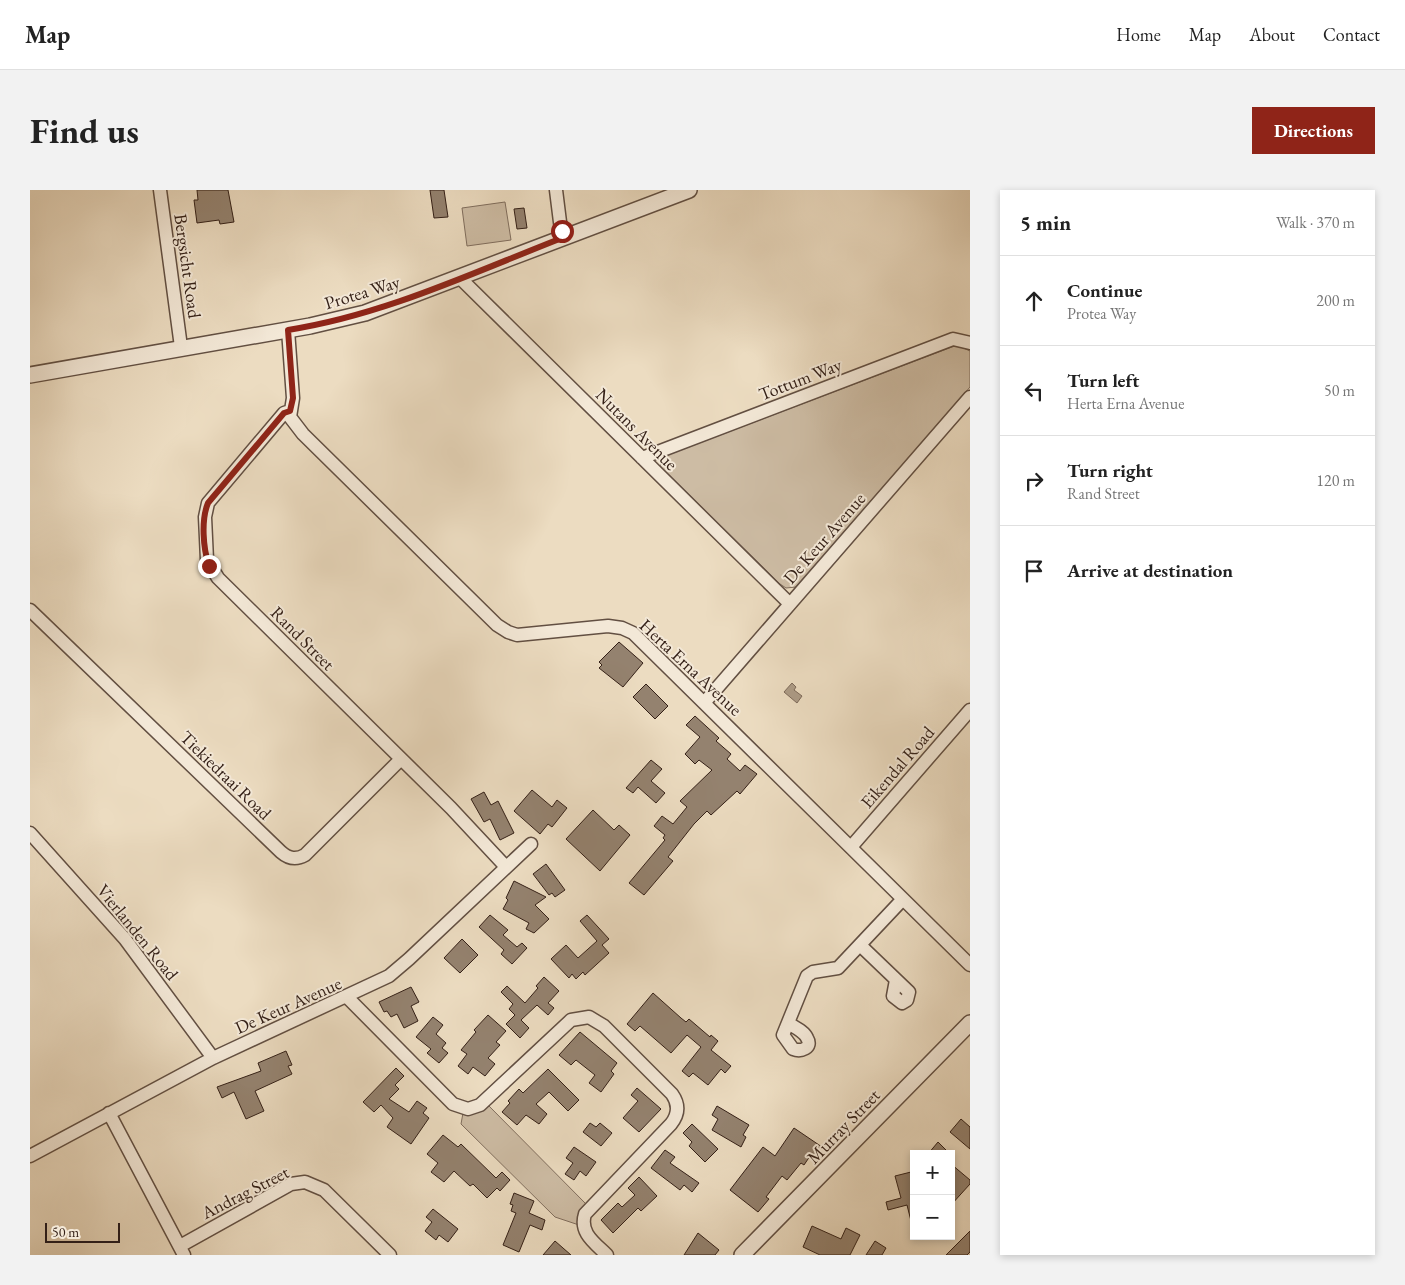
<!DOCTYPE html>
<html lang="en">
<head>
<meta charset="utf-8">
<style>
	body { margin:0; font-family:"EB Garamond",serif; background:#f2f2f2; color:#222 }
	.controls { position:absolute; right:15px; bottom:15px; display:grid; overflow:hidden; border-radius:0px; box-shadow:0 2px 8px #0003 }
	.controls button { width:45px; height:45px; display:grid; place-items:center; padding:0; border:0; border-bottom:1px solid #e0e0e0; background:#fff; color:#222; font:25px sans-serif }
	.scale { position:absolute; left:15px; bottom:12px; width:75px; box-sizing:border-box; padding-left:5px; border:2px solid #342017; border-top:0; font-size:14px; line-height:18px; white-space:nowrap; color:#342017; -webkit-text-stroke:4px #f3e8d7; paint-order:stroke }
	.stop { position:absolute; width:15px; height:15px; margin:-11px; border:4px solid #8f2418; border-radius:50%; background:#fff }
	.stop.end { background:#8f2418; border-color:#fff; box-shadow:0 1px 5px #0008 }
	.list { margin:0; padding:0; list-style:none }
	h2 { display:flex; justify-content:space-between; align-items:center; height:65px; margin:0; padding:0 20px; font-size:21px }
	h2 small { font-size:16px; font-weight:400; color:#767676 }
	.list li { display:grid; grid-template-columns:32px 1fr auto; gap:15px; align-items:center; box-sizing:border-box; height:90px; padding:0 20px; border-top:1px solid #e0e0e0 }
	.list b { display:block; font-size:19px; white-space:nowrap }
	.list p { margin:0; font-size:16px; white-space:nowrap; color:#767676 }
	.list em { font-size:16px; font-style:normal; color:#767676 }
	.icon { flex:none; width:28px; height:28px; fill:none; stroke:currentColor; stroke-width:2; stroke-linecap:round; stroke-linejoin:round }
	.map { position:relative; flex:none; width:940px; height:1065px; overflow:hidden; border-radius:0px }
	header { display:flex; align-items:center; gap:30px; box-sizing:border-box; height:70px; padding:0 25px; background:#fff; border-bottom:1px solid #e0e0e0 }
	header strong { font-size:24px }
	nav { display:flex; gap:28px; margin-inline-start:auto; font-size:18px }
	.intro { display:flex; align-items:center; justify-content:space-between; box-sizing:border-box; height:120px; padding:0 30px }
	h1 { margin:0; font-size:35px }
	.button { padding:12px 22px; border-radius:0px; background:#8f2418; color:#fff; font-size:18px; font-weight:700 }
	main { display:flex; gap:30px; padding:0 30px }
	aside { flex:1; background:#fff; border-radius:0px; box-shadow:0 2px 8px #0003 }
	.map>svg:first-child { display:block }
	.green { fill:#cdbca4; stroke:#806e5e }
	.water { fill:#ad9c87; stroke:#7d6a5a }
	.building { fill:#94826f; stroke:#342017 }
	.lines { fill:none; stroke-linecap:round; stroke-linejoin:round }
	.minor-casing { stroke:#624f42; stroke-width:15 }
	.tertiary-casing { stroke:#624f42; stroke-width:18 }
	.minor { stroke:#f3e8d7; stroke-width:12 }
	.tertiary { stroke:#f3e8d7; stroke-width:15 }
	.route { stroke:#8f2418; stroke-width:6 }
	.labels { text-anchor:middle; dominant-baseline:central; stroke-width:4; stroke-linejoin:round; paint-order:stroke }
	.street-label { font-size:18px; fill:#342017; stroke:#f3e8d7 }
</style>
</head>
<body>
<header>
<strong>Map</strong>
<nav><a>Home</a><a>Map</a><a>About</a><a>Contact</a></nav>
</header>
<div class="intro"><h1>Find us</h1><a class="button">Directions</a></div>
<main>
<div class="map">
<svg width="940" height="1065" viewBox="0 0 940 1065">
	<rect width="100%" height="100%" fill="#ecdcc1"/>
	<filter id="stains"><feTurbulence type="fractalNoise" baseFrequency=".004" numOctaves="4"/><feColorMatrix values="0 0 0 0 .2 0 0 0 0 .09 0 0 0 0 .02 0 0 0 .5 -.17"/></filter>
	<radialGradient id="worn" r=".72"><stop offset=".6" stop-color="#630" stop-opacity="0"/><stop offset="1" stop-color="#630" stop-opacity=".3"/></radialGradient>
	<path class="green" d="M 475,12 L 481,50 L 437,56 L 432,18 Z
		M 927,155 L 940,161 L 940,197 L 766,397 L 756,398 L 750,394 L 631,277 L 630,271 L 635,266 Z
		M 458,915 L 556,1014 L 549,1035 L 525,1027 L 431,934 L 433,923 Z"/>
	<path class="water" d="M 762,493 L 766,497 L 764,500 L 772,506 L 767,513 L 754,502 Z"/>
	<path class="building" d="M 167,0 L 198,0 L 204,32 L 190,34 L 189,30 L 167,33 L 164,10 L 168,10 Z
		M 400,0 L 414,0 L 418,27 L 404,28 Z
		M 494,18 L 497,38 L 487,39 L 484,19 Z
		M 589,452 L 613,473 L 593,497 L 569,478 L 572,475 L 569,472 Z
		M 616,494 L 638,516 L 625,529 L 603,507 Z
		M 665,526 L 689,548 L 686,551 L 701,564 L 697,569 L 710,581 L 715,575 L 727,584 L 710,604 L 707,601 L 681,625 L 677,621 L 664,634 L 638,667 L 643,671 L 614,705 L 599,693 L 635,650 L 633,648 L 635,645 L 624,636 L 632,626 L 643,634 L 657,617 L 650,611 L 682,580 L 669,570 L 665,574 L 655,564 L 670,547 L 656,535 Z
		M 621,570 L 632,579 L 621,591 L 635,603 L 626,613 L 608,597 L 603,603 L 596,598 Z
		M 502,600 L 522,617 L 527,610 L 537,618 L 522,637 L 518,634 L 510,644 L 484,621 Z
		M 454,602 L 461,615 L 468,611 L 484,643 L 470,650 L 460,629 L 454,632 L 441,609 Z
		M 563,620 L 584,640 L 589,635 L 600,645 L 570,681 L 536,649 Z
		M 516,674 L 535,700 L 525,707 L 522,703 L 519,705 L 503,684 Z
		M 484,691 L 516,707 L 505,715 L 519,729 L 504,743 L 496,739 L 499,733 L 473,719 L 478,710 L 476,708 Z
		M 460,725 L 478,740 L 473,745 L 487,757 L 492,753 L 497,758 L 482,774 L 471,764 L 474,760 L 449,737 Z
		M 557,725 L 579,749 L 572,755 L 579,763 L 555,785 L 553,782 L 546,789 L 542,784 L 539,788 L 521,769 L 536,755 L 548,768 L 567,751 L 550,731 Z
		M 432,749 L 448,765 L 430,783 L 414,768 Z
		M 514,787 L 529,801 L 518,813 L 524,818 L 518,825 L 507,815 L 491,830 L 499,838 L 490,848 L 476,834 L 485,825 L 479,819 L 483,814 L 471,802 L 477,796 L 495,813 L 508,798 L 506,796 Z
		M 381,797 L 389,812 L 381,816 L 388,831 L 374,838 L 367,824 L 361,827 L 357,821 L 354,822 L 349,812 Z
		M 623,803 L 651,828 L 656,832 L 659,829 L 680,847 L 681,845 L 688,851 L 681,860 L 701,876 L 695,883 L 691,879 L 678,895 L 663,883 L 659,887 L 652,881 L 671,857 L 657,845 L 641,863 L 610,836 L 605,841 L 597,834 Z
		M 458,825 L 476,841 L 466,852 L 470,855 L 458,868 L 465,874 L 455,886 L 443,877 L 438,884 L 428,876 L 437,864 L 431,860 L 446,842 L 444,840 Z
		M 403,827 L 413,835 L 406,844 L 416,853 L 412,858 L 418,863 L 409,873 L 397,863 L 401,859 L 386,847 Z
		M 550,842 L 587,873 L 581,881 L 584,884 L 571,902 L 559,893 L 565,885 L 546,870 L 541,875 L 529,865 Z
		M 256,861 L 262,875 L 258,876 L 262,884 L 225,901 L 234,921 L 216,929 L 204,902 L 192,908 L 187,897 L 231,881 L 228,873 Z
		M 366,878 L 374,886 L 365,895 L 369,899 L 359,909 L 379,922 L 387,911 L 397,918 L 393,923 L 399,928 L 381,954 L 357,937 L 363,928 L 351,915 L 344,922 L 333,912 Z
		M 518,879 L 549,910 L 538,921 L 519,902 L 506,914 L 517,924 L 509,934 L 496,925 L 487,935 L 472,922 L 480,913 L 478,911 L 489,899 L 493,903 Z
		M 607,898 L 631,919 L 609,942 L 593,928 L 608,911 L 601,905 Z
		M 687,916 L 719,935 L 713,945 L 716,947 L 711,957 L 682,940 L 688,929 L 682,925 Z
		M 931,929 L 940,937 L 940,959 L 920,942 Z
		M 560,933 L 566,937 L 570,933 L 582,943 L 571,956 L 553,942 Z
		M 662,934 L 688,959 L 675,972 L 659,956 L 662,952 L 653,943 Z
		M 764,938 L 792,957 L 787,966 L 782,963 L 774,975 L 771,973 L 757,990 L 752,986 L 736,1007 L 739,1009 L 728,1022 L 700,1000 L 733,957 L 745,966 Z
		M 413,945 L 428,957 L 431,954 L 466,988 L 472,982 L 480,990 L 470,1001 L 467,998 L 457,1008 L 443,994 L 440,996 L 424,981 L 414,992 L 401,982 L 408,973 L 397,964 Z
		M 908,952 L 920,964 L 898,964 Z
		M 544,957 L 566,972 L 556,986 L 550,981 L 544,990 L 535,984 L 543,973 L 536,968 Z
		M 635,960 L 645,967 L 640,973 L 669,993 L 662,1002 L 654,995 L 650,1000 L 621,978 Z
		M 921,974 L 940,990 L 940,994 L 921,1015 Z
		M 881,982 L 884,993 L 884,1031 L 881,1031 L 877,1015 L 858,1020 L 856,1012 L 871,1008 L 865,986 Z
		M 609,987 L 627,1006 L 611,1021 L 608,1018 L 583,1043 L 571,1030 L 588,1013 L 592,1017 L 605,1005 L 598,998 Z
		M 484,1003 L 504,1011 L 499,1023 L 515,1030 L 512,1040 L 500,1035 L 489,1062 L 473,1055 L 486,1023 L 481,1021 L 483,1015 L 480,1014 Z
		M 403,1019 L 428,1039 L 418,1052 L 409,1045 L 406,1050 L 395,1041 L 402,1032 L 396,1027 Z
		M 782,1036 L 811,1049 L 816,1038 L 830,1045 L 820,1065 L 790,1065 L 773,1057 Z
		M 940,1041 L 940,1062 L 937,1065 L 916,1065 Z
		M 668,1043 L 689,1060 L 685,1065 L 654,1065 Z
		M 525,1051 L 541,1065 L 513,1065 Z
		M 845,1051 L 856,1058 L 852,1065 L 836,1065 Z"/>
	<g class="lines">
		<defs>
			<path id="minor" d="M 130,0 L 151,157
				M 526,0 L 532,48
				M 430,88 L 760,414
				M 258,140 L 263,208 L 260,227 L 273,244 L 467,435 L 478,442 L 487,445 L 578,436 L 592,438 L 603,443 L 940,775
				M 260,221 L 254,223 L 178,313 L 175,327 L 177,370 L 188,388 L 421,618 L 476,677
				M 612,268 L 923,149 L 940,153
				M 0,420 L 251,662 C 259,669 266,670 275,665 L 371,569
				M 674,513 L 940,207
				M 0,643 L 95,749 L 183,868
				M 821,657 L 940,520
				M 831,756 L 879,802 L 877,810 L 872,813 L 863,806 L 866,790
				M 317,807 L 423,914 L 438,919 L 450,915 L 541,830 L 559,827 L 574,836 L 642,904 C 649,914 649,924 641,934 L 555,1024 C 549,1043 565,1053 577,1065
				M 758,833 C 764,837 774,841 777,848 C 783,858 771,862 763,859 L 753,845 L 777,786 L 783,782 L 808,778 L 873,709
				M 79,923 L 154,1065
				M 0,966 L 183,868 L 359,786 L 379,769 L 501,654
				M 150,1056 L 261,994 L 275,992 L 294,1000 L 360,1065"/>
			<path id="tertiary" d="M 0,185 L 280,136 L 335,123 L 659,0
				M 712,1065 L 940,833"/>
		</defs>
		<use href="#minor" class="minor-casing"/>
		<use href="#tertiary" class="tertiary-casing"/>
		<use href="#minor" class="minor"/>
		<use href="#tertiary" class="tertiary"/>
	</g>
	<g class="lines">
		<path class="route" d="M 179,376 C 173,358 171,330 178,313 L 254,223 L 260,221 L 263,208 L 258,140 C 354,125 442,83 532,48 L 532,41"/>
	</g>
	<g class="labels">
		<g class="street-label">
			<text transform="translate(158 76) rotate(82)">Bergsicht Road</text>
			<text transform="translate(332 102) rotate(-17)">Protea Way</text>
			<text transform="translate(770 189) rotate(-21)">Tottum Way</text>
			<text transform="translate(607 239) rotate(45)">Nutans Avenue</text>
			<text transform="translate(794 348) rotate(-49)">De Keur Avenue</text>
			<text transform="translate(273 448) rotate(45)">Rand Street</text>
			<text transform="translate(661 477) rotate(43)">Herta Erna Avenue</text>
			<text transform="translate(867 577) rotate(-49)">Eikendal Road</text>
			<text transform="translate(196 585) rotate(44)">Tiekiedraai Road</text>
			<text transform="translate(108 742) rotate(51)">Vierlanden Road</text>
			<text transform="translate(258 815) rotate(-24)">De Keur Avenue</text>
			<text transform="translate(813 936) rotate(-46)">Murray Street</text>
			<text transform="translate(215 1002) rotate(-27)">Andrag Street</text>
		</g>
	</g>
	<rect width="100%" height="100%" filter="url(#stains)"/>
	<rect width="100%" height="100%" fill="url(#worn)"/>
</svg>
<div class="controls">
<button>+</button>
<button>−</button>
</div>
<div class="scale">50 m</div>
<div class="stop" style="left:532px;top:41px"></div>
<div class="stop end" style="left:179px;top:376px"></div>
</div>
<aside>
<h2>5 min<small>Walk · 370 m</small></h2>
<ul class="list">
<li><svg class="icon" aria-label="ahead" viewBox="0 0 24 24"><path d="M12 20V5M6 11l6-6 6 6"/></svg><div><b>Continue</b><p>Protea Way</p></div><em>200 m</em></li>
<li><svg class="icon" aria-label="left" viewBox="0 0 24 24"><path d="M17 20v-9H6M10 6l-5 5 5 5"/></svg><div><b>Turn left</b><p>Herta Erna Avenue</p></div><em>50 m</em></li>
<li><svg class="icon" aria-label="right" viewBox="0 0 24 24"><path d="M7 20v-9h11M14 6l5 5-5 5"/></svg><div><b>Turn right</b><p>Rand Street</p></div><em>120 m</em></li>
<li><svg class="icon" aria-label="arrive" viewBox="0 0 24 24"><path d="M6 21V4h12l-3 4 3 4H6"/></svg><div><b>Arrive at destination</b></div></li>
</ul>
</aside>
</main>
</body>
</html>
